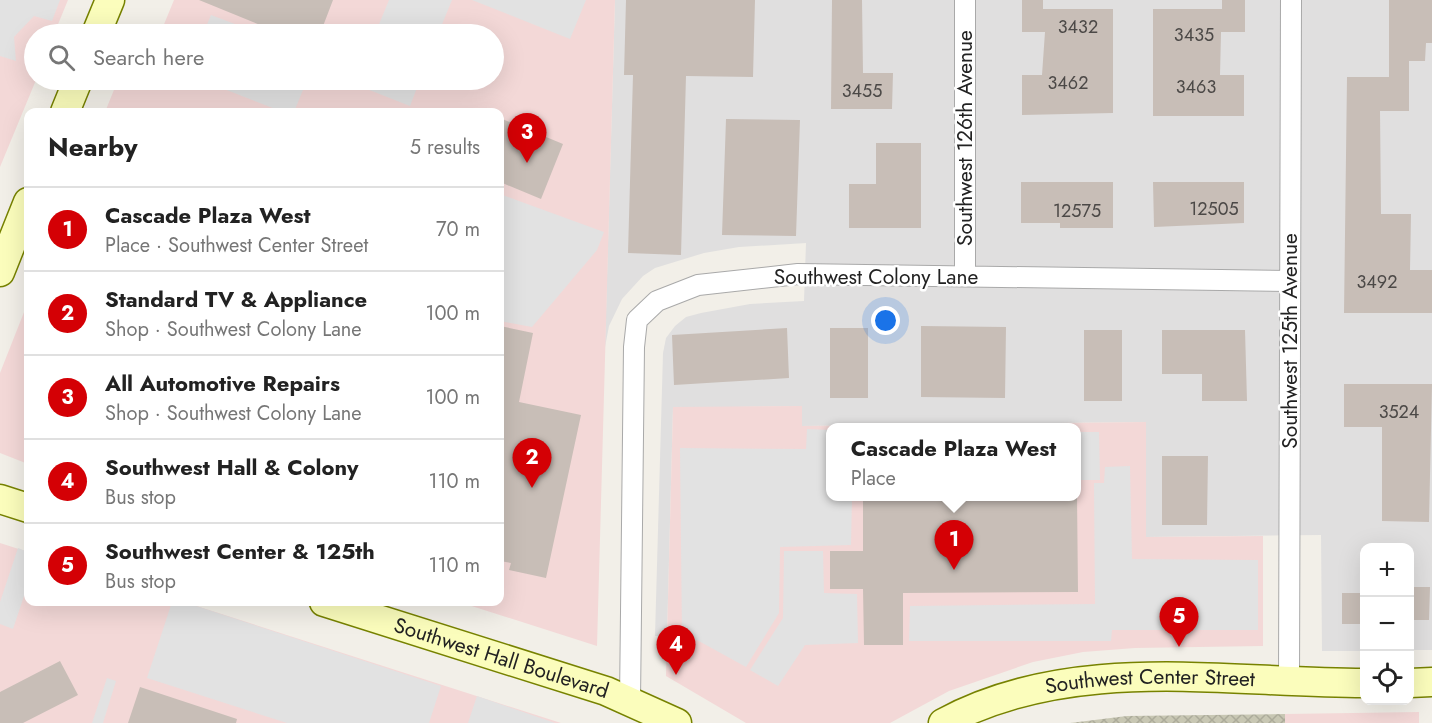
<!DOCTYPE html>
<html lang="en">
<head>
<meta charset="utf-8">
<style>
	body { margin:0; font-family:Jost,sans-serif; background:#f6f6f6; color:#222 }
	.controls { position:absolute; right:18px; bottom:18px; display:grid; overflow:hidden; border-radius:12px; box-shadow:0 6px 24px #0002 }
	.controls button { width:54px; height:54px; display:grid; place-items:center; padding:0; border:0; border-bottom:2px solid #e0e0e0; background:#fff; color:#222; font:30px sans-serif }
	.you { position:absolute; left:886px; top:321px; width:21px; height:21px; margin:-15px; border:4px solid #fff; border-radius:50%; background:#1a73e8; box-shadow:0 0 0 9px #1a73e833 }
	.badge { display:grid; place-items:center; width:39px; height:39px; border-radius:50%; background:#d40005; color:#fff; font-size:20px; font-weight:700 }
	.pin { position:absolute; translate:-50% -50px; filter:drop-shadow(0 2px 3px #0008) }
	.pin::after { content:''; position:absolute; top:32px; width:21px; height:18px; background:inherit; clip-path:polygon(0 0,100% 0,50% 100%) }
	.popup { position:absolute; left:826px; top:423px; width:255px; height:78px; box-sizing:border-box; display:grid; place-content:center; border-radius:12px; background:#fff; filter:drop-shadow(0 2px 4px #0005); font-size:20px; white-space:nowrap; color:#767676 }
	.popup b { font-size:22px; color:#222 }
	.popup::after { content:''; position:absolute; left:50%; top:100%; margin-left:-12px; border:12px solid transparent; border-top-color:#fff }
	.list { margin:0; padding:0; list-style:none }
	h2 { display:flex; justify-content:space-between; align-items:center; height:78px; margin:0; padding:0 24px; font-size:26px }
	h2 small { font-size:20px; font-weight:400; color:#767676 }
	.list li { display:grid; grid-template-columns:39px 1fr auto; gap:18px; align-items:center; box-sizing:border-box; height:84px; padding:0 24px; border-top:2px solid #e0e0e0 }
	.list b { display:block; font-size:22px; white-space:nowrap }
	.list p { margin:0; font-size:20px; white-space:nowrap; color:#767676 }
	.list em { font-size:20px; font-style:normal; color:#767676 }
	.icon { flex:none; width:33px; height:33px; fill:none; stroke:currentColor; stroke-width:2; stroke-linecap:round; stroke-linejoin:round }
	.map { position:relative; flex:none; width:1432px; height:723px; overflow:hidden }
	.search { position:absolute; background:#fff; box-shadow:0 6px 24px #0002; left:24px; top:24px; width:480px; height:66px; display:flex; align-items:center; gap:15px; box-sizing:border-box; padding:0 21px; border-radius:33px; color:#767676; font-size:22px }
	.panel { position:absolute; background:#fff; box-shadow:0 6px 24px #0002; left:24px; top:108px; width:480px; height:498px; border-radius:12px }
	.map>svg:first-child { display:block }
	.residential { fill:#e0dfdf }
	.commercial { fill:#f3d8d7; fill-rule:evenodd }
	.construction { fill:url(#construction-cross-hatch) }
	.parking { fill:#e2e2e2 }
	.building { fill:#c8beb7 }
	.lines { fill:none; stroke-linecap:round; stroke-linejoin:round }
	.street-casing { stroke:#a9a9a9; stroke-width:22 }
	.secondary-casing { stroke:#778200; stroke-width:31 }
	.street { stroke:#fff; stroke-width:20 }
	.secondary { stroke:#fbfdbc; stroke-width:28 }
	.labels { text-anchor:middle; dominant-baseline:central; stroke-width:5; stroke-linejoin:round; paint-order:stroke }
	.number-label { font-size:18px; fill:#4c4947 }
	.street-label { font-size:21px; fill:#222; stroke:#fff }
</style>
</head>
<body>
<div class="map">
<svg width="1432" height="723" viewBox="0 0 1432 723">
	<defs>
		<pattern id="construction-cross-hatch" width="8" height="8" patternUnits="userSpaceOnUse" patternTransform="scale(1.5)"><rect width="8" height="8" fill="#c8c7b3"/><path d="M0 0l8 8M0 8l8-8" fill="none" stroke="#acab9a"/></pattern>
	</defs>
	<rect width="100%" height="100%" fill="#f2efe8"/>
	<path class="residential" d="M 615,0 L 1432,0 L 1432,650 L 1410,650 L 1410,548 L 1364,548 L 1364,651 L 1322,651 L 1321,535 L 1146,537 L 1145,422 L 801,426 L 801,406 L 673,408 L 667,636 L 655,636 L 663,353 L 666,338 L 675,326 L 686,317 L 701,313 L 750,304 L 804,301 L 806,243 L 739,247 L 704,253 L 655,268 L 643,276 L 622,299 L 609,326 L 605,347 Z"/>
	<path class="commercial" d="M 0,0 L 68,0 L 54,34 L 34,34 L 36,80 L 0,167 Z
		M 174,0 L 615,0 L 597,646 L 459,602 L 500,602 L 500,112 L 105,112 L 118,80 L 494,80 L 494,34 L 160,34 Z
		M 28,302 L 28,464 L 0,453 L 0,373 Z
		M 802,406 L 802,426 L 1146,422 L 1146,537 L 1263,536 L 1263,646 L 1135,648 L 1083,652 L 1033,662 L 949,691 L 890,723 L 746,723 L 666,676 L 673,407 ZM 831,428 L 1077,428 L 1077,496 L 831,496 Z
		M 0,543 L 28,552 L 28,602 L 184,602 L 561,723 L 0,723 Z
		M 1419,712 L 1419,723 L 1285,723 L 1285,714 Z"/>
	<path class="construction" d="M 1285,714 L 1285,723 L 1070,723 L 1127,716 Z"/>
	<path class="parking" d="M 0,0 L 60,0 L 52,21 L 34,16 L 14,37 L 16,61 L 0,56 Z
		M 389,0 L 452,0 L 438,34 L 375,34 Z
		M 472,0 L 586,0 L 570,39 Z
		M 211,15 L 261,34 L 203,34 Z
		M 201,80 L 307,80 L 294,112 L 283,112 Z
		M 344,80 L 420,80 L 410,106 Z
		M 500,194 L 604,232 L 597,250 L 532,327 L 500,321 Z
		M 807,429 L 831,430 L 831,496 L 852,497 L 851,545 L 780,547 L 779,613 L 746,667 L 697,640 L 682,640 L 680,448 L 806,449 Z
		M 1077,432 L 1099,432 L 1100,480 L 1077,480 Z
		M 1130,466 L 1132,559 L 1258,560 L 1258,630 L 1112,630 L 1111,641 L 909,641 L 910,606 L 1095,604 L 1094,483 L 1104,483 L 1105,467 Z
		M 18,548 L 28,552 L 28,584 L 13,629 L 0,624 L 0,602 Z
		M 784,551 L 823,551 L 824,593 L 857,594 L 858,643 L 805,645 L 778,686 L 750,670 L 783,618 Z
		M 172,602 L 184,602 L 441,686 L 429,723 L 287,723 L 147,678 Z
		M 107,678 L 116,681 L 103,723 L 92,723 Z
		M 477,696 L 555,723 L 468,723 Z"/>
	<path class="building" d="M 199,0 L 333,0 L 320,34 L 276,34 L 264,30 L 265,27 Z
		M 626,0 L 755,0 L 753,77 L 686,76 L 681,255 L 628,253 L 633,75 L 624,75 Z
		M 832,0 L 862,0 L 863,73 L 893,73 L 892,109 L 831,109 Z
		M 1022,0 L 1043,0 L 1043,9 L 1113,9 L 1113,113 L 1022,115 L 1022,75 L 1042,75 L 1045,32 L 1022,32 Z
		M 1222,0 L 1245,0 L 1245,32 L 1221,32 L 1220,75 L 1244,75 L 1244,116 L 1153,116 L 1153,9 L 1222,9 Z
		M 1389,0 L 1432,0 L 1432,43 L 1426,43 L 1425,61 L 1409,61 L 1409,111 L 1380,111 L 1381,214 L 1411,214 L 1410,270 L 1432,270 L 1432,313 L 1344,313 L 1347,77 L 1389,77 Z
		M 500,118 L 563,144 L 541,199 L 500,182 Z
		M 726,119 L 800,120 L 796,236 L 722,235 Z
		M 876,143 L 921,143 L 921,228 L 849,228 L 849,184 L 876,184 Z
		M 1021,182 L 1113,182 L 1113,228 L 1060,228 L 1060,223 L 1021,223 Z
		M 1153,182 L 1244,182 L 1244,223 L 1154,227 Z
		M 500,326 L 533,333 L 519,402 L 581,415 L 546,578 L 509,570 L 511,563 L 500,561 Z
		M 921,326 L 1006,327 L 1005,398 L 921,397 Z
		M 787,328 L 789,378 L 674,385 L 672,335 Z
		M 830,328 L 868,328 L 868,398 L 830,398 Z
		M 1084,330 L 1122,330 L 1122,401 L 1084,401 Z
		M 1162,330 L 1245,330 L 1247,401 L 1202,401 L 1202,374 L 1162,374 Z
		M 1344,384 L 1432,384 L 1429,522 L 1382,521 L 1382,427 L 1344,427 Z
		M 1162,456 L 1208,456 L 1207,525 L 1162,525 Z
		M 863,496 L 1077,496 L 1078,592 L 903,593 L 903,645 L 864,645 L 863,589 L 830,589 L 830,551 L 863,551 Z
		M 1410,587 L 1430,587 L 1429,620 L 1410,620 Z
		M 1342,593 L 1365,593 L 1365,624 L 1342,624 Z
		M 60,661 L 78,695 L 23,723 L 0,723 L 0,692 Z
		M 140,687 L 237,719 L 236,723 L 128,723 Z"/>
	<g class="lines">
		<defs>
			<path id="street" d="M 965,0 L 965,276
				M 1289,683 L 1291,0
				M 630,701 L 634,347 L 637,320 L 657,301 L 698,285 L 798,274 L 1290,281"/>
			<g id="secondary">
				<path d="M 96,34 L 110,0"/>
				<path d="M 65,112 L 78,80"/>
				<path d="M 0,272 L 28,202"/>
				<path d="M 0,499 L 28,508"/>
				<path id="s1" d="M 324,602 L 606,691 L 677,723"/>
				<path d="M 1410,683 L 1432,682"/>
				<path id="s2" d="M 943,723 C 1072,653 1224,683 1364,683"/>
			</g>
		</defs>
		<use href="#street" class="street-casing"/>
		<use href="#secondary" class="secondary-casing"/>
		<use href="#street" class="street"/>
		<use href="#secondary" class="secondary"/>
	</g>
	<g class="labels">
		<g class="number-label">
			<text x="1078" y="27">3432</text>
			<text x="1194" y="35">3435</text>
			<text x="1068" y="83">3462</text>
			<text x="1196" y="87">3463</text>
			<text x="862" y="91">3455</text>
			<text x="1214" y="209">12505</text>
			<text x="1077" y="211">12575</text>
			<text x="1377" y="282">3492</text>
			<text x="1399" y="412">3524</text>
		</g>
		<g class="street-label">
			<text transform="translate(965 138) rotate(-90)">Southwest 126th Avenue</text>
			<text x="876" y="277">Southwest Colony Lane</text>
			<text transform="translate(1290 341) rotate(-90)">Southwest 125th Avenue</text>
			<text stroke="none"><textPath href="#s1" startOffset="186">Southwest Hall Boulevard</textPath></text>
			<text stroke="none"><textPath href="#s2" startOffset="214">Southwest Center Street</textPath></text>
		</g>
	</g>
</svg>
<div class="controls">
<button>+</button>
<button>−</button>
<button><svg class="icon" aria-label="locate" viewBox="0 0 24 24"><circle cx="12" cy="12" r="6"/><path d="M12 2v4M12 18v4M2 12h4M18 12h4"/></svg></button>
</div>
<div class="you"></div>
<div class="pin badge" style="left:954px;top:570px">1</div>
<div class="popup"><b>Cascade Plaza West</b>Place</div>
<div class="pin badge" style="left:532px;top:488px">2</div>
<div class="pin badge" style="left:527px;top:163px">3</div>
<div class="pin badge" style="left:676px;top:675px">4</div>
<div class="pin badge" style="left:1179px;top:647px">5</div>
<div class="search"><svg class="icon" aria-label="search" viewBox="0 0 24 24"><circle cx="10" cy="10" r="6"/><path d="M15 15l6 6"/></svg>Search here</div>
<section class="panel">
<h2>Nearby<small>5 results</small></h2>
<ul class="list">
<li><span class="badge">1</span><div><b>Cascade Plaza West</b><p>Place · Southwest Center Street</p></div><em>70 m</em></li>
<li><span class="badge">2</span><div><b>Standard TV &amp; Appliance</b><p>Shop · Southwest Colony Lane</p></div><em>100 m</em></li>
<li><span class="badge">3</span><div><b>All Automotive Repairs</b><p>Shop · Southwest Colony Lane</p></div><em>100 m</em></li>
<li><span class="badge">4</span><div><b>Southwest Hall &amp; Colony</b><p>Bus stop</p></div><em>110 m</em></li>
<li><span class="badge">5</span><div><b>Southwest Center &amp; 125th</b><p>Bus stop</p></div><em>110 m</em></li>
</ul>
</section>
</div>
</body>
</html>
